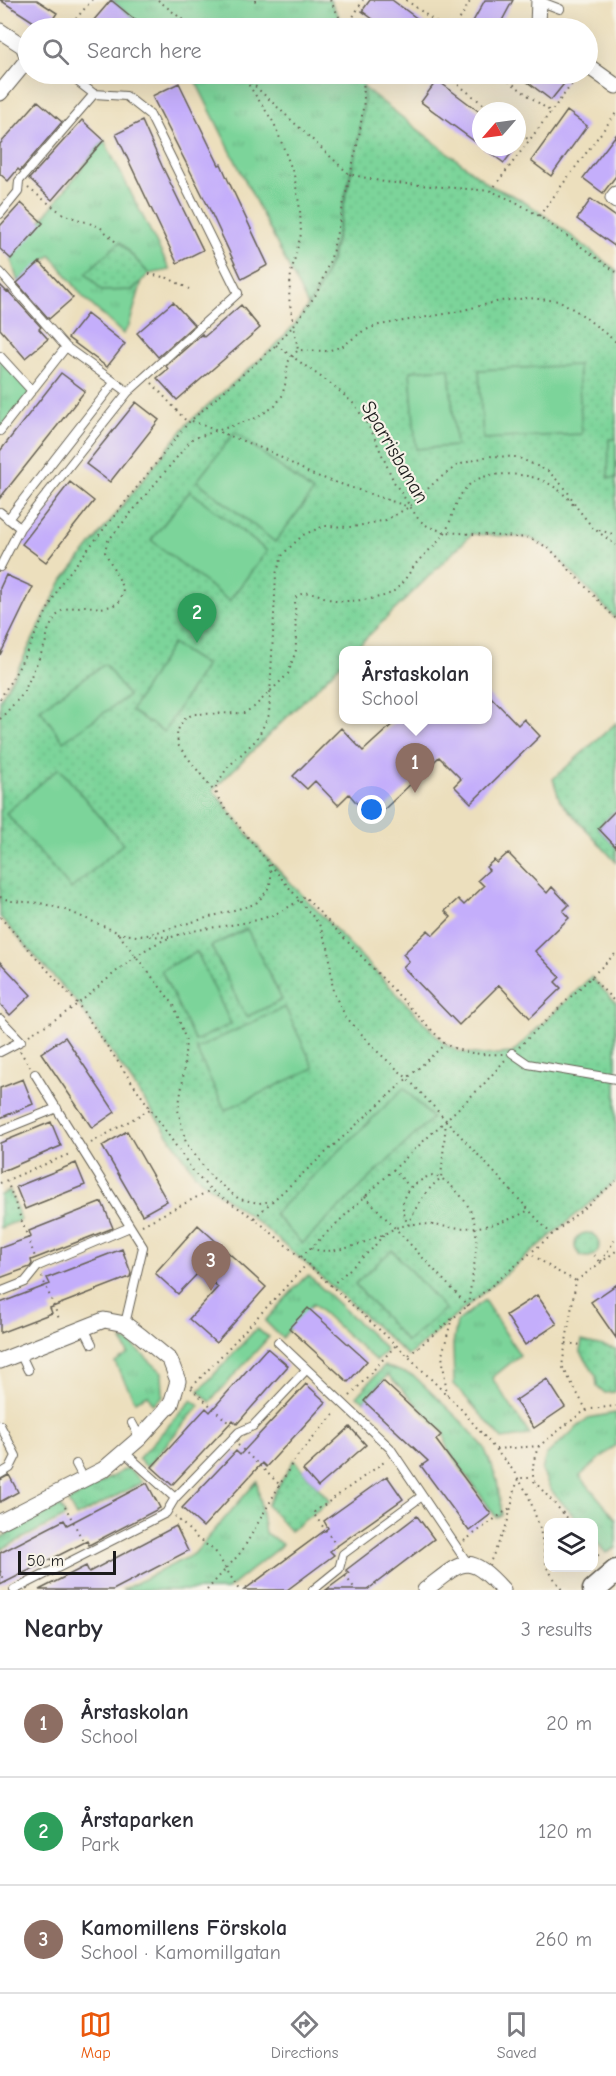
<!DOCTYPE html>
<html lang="en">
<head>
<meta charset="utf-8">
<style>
	body { margin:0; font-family:"Comic Neue",sans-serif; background:#f7f7f7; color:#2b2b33 }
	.controls { position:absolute; right:18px; bottom:18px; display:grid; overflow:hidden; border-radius:12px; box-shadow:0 6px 24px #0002 }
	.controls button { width:54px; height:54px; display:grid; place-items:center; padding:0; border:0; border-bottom:2px solid #e1e1e2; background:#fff; color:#2b2b33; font:30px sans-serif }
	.compass { position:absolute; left:472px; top:102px; width:54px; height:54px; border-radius:50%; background:#fff; box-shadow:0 6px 24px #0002; rotate:242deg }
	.scale { position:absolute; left:18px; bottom:15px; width:98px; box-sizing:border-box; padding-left:6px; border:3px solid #1c1c1c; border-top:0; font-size:16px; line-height:21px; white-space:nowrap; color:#1c1c1c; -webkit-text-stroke:4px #f7f3e8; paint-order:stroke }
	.you { position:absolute; left:372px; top:810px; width:21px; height:21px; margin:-15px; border:4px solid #fff; border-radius:50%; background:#1a73e8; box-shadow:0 0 0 9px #1a73e833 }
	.badge { display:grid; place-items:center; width:39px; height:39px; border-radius:50%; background:#ea580c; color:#fff; font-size:20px; font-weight:700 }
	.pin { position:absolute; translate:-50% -50px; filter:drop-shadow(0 2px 3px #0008) }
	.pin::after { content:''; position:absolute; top:32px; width:21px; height:18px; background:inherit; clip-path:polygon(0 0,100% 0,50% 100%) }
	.popup { position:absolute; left:339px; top:646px; width:153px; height:78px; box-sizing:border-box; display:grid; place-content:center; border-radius:12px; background:#fff; filter:drop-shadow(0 2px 4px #0005); font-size:20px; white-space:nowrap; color:#7c7c81 }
	.popup b { font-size:22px; color:#2b2b33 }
	.popup::after { content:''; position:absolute; left:50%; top:100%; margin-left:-12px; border:12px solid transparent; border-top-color:#fff }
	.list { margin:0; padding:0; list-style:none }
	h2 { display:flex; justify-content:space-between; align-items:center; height:78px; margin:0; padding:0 24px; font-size:26px }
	h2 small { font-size:20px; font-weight:400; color:#7c7c81 }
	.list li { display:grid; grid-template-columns:39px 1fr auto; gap:18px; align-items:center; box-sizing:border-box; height:108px; padding:0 24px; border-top:2px solid #e1e1e2 }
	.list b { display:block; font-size:22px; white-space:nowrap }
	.list p { margin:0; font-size:20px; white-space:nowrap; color:#7c7c81 }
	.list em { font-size:20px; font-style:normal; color:#7c7c81 }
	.icon { flex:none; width:33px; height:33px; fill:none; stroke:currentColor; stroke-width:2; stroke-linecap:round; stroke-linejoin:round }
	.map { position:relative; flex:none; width:616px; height:1590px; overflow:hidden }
	.search { position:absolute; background:#fff; box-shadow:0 6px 24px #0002; left:18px; right:18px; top:18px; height:66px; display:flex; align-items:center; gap:15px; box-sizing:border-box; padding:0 21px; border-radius:33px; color:#7c7c81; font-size:22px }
	.sheet { height:402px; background:#fff }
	nav { display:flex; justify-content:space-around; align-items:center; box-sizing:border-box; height:84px; border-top:2px solid #e1e1e2; background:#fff; font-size:16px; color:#7c7c81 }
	nav a { display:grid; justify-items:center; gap:3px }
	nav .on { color:#ea580c }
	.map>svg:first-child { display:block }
	.grass { fill:url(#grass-tufts); stroke:#4c785b; stroke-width:1.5 }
	.park { fill:url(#park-dots); stroke:#4c785b; stroke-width:1.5 }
	.garden { fill:#7bd49a; stroke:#4c785b; stroke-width:1.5 }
	.building { fill:#c4aefb }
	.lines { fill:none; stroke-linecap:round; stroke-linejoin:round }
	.lane-casing { stroke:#656054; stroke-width:10 }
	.street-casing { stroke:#656054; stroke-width:17 }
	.secondary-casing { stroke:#656054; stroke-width:25 }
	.path { stroke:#656054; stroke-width:2; stroke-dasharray:1.5 4.5; stroke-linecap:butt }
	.lane { stroke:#fff; stroke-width:8 }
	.street { stroke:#fff; stroke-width:15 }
	.secondary { stroke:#fff; stroke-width:22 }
	.labels { text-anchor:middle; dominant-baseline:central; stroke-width:4.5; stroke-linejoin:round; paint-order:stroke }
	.street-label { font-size:20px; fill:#1c1c1c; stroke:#f7f3e8 }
</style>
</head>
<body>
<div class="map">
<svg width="616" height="1590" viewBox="0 0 616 1590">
	<defs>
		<pattern id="grass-tufts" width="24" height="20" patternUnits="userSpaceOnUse" patternTransform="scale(1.5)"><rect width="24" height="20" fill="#7bd49a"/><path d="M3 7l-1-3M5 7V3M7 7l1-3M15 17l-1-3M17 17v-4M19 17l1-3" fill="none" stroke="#6ab584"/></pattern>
		<pattern id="park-dots" width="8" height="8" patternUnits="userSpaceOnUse" patternTransform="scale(1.5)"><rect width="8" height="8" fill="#7bd49a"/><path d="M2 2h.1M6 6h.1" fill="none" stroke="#6ab584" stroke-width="1.8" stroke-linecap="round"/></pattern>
	</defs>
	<rect width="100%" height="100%" fill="#f7f3e8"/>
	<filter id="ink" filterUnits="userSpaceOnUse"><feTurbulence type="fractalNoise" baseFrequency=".0167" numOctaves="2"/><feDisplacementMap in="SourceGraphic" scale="12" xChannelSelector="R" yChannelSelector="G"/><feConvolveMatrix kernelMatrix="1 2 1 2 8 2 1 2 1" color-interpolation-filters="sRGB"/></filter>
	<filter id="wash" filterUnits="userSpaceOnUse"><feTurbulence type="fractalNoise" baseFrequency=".008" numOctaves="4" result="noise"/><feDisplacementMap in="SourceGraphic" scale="24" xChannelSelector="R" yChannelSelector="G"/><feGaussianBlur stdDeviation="1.35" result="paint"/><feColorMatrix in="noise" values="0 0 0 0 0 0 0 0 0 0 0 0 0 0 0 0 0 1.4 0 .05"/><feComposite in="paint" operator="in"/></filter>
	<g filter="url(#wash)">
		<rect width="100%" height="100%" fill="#ecdfbd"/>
		<path class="grass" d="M 111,0 L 330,0 L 345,28 L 145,28 Z
			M 192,74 L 363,74 L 364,101 L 359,137 L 331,258 L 317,293 L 308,306 Z
			M 104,140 L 170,270 L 149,274 L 120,242 L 132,290 L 142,281 L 129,326 L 123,334 L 84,298 L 51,255 L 18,282 L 11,259 Z
			M 0,356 L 32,391 L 0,431 Z
			M 309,1276 L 382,1345 L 386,1351 L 376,1361 L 313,1304 L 282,1338 L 265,1321 L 303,1279 Z
			M 484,1300 L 520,1355 L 492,1378 L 530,1435 L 502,1439 L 454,1384 L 453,1344 L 457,1322 Z
			M 256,1329 L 269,1337 L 210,1402 L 199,1391 Z
			M 122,1340 L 130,1343 L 162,1372 L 163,1396 L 153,1404 L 148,1395 L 135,1401 L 115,1363 L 128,1354 Z
			M 384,1366 L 414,1376 L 464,1424 L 484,1447 L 497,1480 L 502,1515 L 496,1517 L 447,1449 L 445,1434 L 388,1375 L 364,1401 L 357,1396 Z
			M 192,1400 L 199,1406 L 147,1467 L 138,1459 Z
			M 616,1413 L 616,1445 L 580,1476 L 616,1519 L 616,1548 L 606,1553 L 594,1539 L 594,1522 L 579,1522 L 551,1490 L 542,1471 L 546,1455 L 588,1418 Z
			M 127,1468 L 143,1482 L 76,1517 L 68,1502 Z
			M 257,1481 L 265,1533 L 283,1544 L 226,1590 L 122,1590 L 194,1554 Z
			M 60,1506 L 66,1516 L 0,1550 L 0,1538 Z"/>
		<path class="park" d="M 363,87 L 491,186 L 516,197 L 539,211 L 616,270 L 616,619 L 550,549 L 530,538 L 472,534 L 354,650 L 343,650 L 343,662 L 213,790 L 265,856 L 445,1044 L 460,1052 L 484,1055 L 512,1053 L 591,977 L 616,1003 L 616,1181 L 408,1356 C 360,1312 312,1267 261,1225 C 240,1207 216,1194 196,1175 L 78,1004 L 0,917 L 0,699 L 19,667 L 61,583 L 188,423 L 276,345 L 294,325 L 317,293 L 332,258 L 359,137 L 364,101 Z
			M 120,242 L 149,274 L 132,290 L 102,291 L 86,273 Z
			M 616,723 L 616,810 L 598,828 L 616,847 L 616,862 L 560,801 L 553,779 Z
			M 10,1191 L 21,1220 L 0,1228 L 0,1195 Z
			M575 1245a12 12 0 1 1 24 0a12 12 0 1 1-24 0Z
			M 582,1341 L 616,1349 L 615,1392 L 605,1393 L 597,1386 L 596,1376 L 580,1351 Z
			M 294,1460 L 330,1501 L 290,1531 L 267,1505 Z"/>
		<path class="garden" d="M 578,365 L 582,434 L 483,439 L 479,370 Z
			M 449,368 L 456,446 L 416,449 L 410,371 Z
			M 235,432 L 313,492 L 275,542 L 197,481 Z
			M 609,439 L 616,439 L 616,478 L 608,478 Z
			M 190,491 L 267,551 L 229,601 L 151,540 Z
			M 172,644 L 206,665 L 164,732 L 131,711 Z
			M 105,664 L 128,696 L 63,741 L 40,709 Z
			M 59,768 L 123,844 L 71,889 L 6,813 Z
			M 247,929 L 282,1000 L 246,1017 L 211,946 Z
			M 197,952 L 231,1024 L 195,1041 L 161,970 Z
			M 285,1007 L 314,1068 L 225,1110 L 196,1049 Z
			M 404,1088 L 432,1118 L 302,1244 L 274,1214 Z
			M 392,1250 L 445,1309 L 407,1342 L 355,1284 Z"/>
		<g id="blocks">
			<path class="building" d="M 0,0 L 37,0 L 57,13 L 47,28 L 43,28 Z
				M 111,0 L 122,9 L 145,28 L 87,28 Z
				M 370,0 L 392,0 L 430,28 L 385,28 L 362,11 Z
				M 485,0 L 513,0 L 498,28 L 477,28 L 471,25 Z
				M 517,74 L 560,74 L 567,80 L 551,100 Z
				M 437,80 L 481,113 L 481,146 L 421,102 Z
				M 179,83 L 219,165 L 221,164 L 228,180 L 268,265 L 242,279 L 208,206 L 152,96 Z
				M 38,101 L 62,122 L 20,171 L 18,169 L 8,181 L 0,174 L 0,144 Z
				M 567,111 L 587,126 L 551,176 L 531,161 Z
				M 82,120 L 104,140 L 52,200 L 29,179 Z
				M 142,121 L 162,166 L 203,250 L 177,263 L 116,134 Z
				M 616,135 L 616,176 L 603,193 L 583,178 Z
				M 482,147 L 516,147 L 504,163 Z
				M 591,199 L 616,217 L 616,247 L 577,219 Z
				M 21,203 L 43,223 L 11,259 L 0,249 L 0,226 Z
				M 40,262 L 73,298 L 49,319 L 17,283 Z
				M 0,285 L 7,292 L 8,291 L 41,327 L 39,329 L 48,339 L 25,358 L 0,329 Z
				M 173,302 L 194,325 L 158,357 L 137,333 Z
				M 241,305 L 260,328 L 177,400 L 157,378 L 168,369 L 166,366 L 202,334 L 204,337 Z
				M 87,314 L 125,344 L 107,367 L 68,338 Z
				M 61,373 L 85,391 L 0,498 L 0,451 Z
				M 136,402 L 159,420 L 110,482 L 86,464 Z
				M 70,482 L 94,501 L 46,562 L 22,544 Z
				M 6,575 L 33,587 L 0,655 L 0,588 Z
				M 487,693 L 518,725 L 524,719 L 540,736 L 471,803 L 454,786 L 461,779 L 439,757 L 372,821 L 349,794 L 338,805 L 315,781 L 307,789 L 293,776 L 341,728 L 363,751 L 397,720 L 487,720 Z
				M 616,810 L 616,847 L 598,828 Z
				M 508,853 L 547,893 L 552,887 L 569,905 L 563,911 L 569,918 L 535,951 L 560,977 L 555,982 L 561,988 L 530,1018 L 499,985 L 459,1025 L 403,967 L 409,961 L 403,954 L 428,930 L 433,935 L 451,917 L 445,911 L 458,899 L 464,905 L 484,886 L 478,880 L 489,870 L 486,867 L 494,860 L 497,863 Z
				M 0,962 L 31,995 L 10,1015 L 0,1004 Z
				M 65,1037 L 115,1112 L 92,1128 L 41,1053 Z
				M 23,1079 L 33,1104 L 0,1118 L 0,1088 Z
				M 51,1122 L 61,1146 L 0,1172 L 0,1143 Z
				M 127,1131 L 167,1201 L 142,1215 L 102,1146 Z
				M 76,1163 L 85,1185 L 25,1209 L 16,1187 Z
				M 102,1202 L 113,1228 L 31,1260 L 32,1264 L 30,1267 L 0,1278 L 0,1248 L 31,1237 L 29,1231 Z
				M 198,1225 L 266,1287 L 216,1343 L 189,1319 L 218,1287 L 200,1271 L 178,1294 L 155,1273 Z
				M 122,1249 L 131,1273 L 130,1277 L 50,1308 L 52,1313 L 0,1333 L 0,1303 L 50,1284 L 47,1278 Z
				M 616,1285 L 616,1338 L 591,1302 Z
				M 537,1295 L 557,1324 L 525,1345 L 506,1315 Z
				M 308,1308 L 367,1361 L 348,1382 L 289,1328 Z
				M 267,1348 L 288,1366 L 237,1424 L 233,1420 L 172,1485 L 152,1467 L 206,1408 L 210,1412 Z
				M 547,1379 L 565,1407 L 534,1428 L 515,1401 Z
				M 383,1381 L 441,1435 L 436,1440 L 491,1514 L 469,1531 L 421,1466 L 428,1461 L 364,1401 Z
				M 306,1384 L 326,1402 L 266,1467 L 262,1463 L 203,1527 L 182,1508 L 236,1451 L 240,1455 Z
				M 350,1427 L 366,1445 L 318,1487 L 303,1470 Z
				M 9,1475 L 18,1492 L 0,1502 L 0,1480 Z
				M 387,1476 L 403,1499 L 330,1551 L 334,1555 L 287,1590 L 244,1590 L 328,1528 L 324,1521 Z
				M 147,1483 L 160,1508 L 89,1545 L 87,1541 L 0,1585 L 0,1553 L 64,1520 L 67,1525 Z
				M 417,1516 L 434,1539 L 367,1590 L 326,1590 L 349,1573 L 346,1570 Z
				M 176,1526 L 188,1551 L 113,1590 L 39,1590 L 86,1566 L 89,1572 Z"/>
		</g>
	</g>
	<g filter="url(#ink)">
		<use href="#blocks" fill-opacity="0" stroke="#656054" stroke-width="1.5"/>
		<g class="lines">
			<defs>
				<path id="lane" d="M 539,1 L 560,9
					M 0,214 L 18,192 L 19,181 L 94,94
					M 0,272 L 66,347 L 128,392
					M 0,356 L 32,391
					M 0,431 L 66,347
					M 0,512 L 20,528
					M 8,519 L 114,383
					M 0,567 L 20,528 L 128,392 L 238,293 L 150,115 L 126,96 L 94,94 L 68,74
					M 0,1019 L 21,1041 L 0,1052
					M 512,1053 L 528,1064 L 616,1079
					M 35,1074 L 143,1247 L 125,1324
					M 0,1131 L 57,1108
					M 0,1292 L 25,1282 L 38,1266 L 130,1227
					M 84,1328 L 92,1344
					M 278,1342 L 390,1448 L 468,1564
					M 20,1353 L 28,1370
					M 132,1423 L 140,1438
					M 0,1425 L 16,1456 L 10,1468 L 0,1474
					M 124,1452 L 175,1498
					M 76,1464 L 84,1479
					M 14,1590 L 166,1513 L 175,1498 L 239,1432 L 253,1426 L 306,1370
					M 313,1590 L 339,1569 L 343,1554 L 422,1496"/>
				<path id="street" d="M 539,0 L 538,25 L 540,28
					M 0,31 L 23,46 L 28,57
					M 588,66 L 616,86
					M 0,93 L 28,59
					M 616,194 L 613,198 L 616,201
					M 0,1361 L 104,1320 L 125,1324 L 141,1336 L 170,1360 L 178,1381 L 171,1404 L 140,1438 L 104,1469 L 0,1522
					M 425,1590 C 462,1562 467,1550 503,1590"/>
				<path id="secondary" d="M 594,1590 L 616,1571"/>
			</defs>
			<use href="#lane" class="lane-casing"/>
			<use href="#street" class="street-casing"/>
			<use href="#secondary" class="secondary-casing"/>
			<path class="path" d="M 158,0 L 193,28
				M 255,0 L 255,2
				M 330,0 L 345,28
				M 406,0 L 444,28
				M 68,28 L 92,0
				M 351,28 L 353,17 L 363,0
				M 452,28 L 457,24 L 471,0
				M 242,74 L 349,174 L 384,182 L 491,191 L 516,202 L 539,216 L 616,272
				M 458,74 L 456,83 L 492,111
				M 499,74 L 551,112
				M 242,75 L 274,123 L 294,175 L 300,209 L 301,234 L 291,273 L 289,298 L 298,350
				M 517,130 L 530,141
				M 28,188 L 63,214 L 100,227 L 118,244
				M 491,191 L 578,76
				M 539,216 L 616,113
				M 149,274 L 168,278 L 189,289
				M 276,345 L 335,387 L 355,405 L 372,432 L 394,482 L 419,520 L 429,527 L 445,532 L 530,538 L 550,549 L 616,619
				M 152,383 L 188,423
				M 192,421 L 271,452 L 311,474 L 409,507
				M 599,530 L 616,535
				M 0,699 L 19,667 L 61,583 L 188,423 L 276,345 L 294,325 L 317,293 L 331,258 L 359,137 L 364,101 L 363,74
				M 0,719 L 23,694 L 45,645 L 48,631 L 55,617 L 64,609 L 85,606 L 101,608 L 112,606 L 119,602 L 123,591 L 119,579 L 105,552 L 107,542 L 192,439 L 256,418 L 275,406 L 282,396 L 285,385 L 288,362 L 298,350 L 327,351 L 343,346 L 363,331 L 379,325 L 451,313 L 500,301 L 528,298 L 560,301 L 581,314 L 616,342
				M 216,794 L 178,745 L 177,732 L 183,720 L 193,714 L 244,713 L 254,707 L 288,674 L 296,650 L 295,598 C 311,585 321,599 337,601 C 349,602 381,599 391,593 C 400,588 409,573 415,565 C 424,553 438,545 446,531 C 452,519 454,505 462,493 C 475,473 499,473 520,475 C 542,477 560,488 574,505
				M 0,897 L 11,901 L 40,903 L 66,910 L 117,932 L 174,1005 L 186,1041 L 183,1080 L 178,1110 L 186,1143 L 212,1178 L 239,1199 L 259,1203 L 273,1201
				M 0,917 L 78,1004 L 196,1175 L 211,1190 L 254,1218 L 301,1258 L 408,1356 L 461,1409 L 512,1469 L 528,1494 L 540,1529 L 547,1568 L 562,1590
				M 117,933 L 137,936 L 147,935 L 255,904 C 269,891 276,880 267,862
				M 150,936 L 169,937
				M 591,977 L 616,1003
				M 29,1035 C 46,1025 64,1015 80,1002 C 108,980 135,951 169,938 C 217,920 262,932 304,896 L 445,1044 C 464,1054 482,1055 503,1054
				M 519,1047 L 616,953
				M 20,1051 L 30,1067
				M 446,1121 L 441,1178 L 431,1175 C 406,1187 396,1197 408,1225 C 416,1206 425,1191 441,1178 C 493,1215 474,1253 468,1306
				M 91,1143 L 150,1109
				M 393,1169 L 410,1187
				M 7,1181 L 35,1257
				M 0,1183 L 72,1153
				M 365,1196 L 468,1306
				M 254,1218 L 445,1044
				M 142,1225 L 211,1190
				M 552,1235 L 408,1079 L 378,1052 L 346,1017 L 333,992 L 329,950 L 319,924 L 228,813 L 217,796 L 216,786 L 227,768 L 257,739 L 269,715 L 276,574 L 283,554 L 303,535 L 324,526 L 353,527 L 386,520 L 409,507 L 436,481 L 458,465 L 488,456 L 517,457 L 548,471 L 566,489 L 578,509 L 593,528 L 616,545
				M 311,1248 C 331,1257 363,1243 382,1235 C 388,1233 393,1228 399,1227 C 420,1221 428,1225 449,1227 C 478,1230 504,1224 529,1210
				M 533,1255 L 553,1269 L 576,1281 L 562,1366 L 587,1411
				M 594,1255 L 600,1263 L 616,1238
				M 301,1257 L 483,1085 L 506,1059
				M 42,1277 L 60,1321
				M 576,1281 L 616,1251
				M 331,1286 L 372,1249 L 384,1234
				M 566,1343 L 581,1345
				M 409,1355 L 616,1181
				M 192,1387 L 307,1264
				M 191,1388 L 231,1425
				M 447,1395 L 442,1355 L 452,1318
				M 350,1396 L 396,1345
				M 238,1445 L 279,1484
				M 539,1446 C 534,1456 531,1470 534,1481 L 571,1522
				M 496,1449 L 539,1446 L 580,1414 L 591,1409 L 616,1406
				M 65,1506 L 84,1543
				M 175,1516 L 197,1538 L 215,1551 L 239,1590
				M 464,1541 L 510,1508
				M 337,1546 L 313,1513 L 387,1460
				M 594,1550 L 601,1559
				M 491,1560 L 507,1524 L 518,1478 L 533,1478
				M 0,1571 L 7,1585
				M 345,1576 L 356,1590
				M 207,1590 L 242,1551 L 294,1460 L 336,1412"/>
			<use href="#lane" class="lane"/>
			<use href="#street" class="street"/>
			<use href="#secondary" class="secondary"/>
		</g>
	</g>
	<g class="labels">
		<g class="street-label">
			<text transform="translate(395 452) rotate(60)">Sparrisbanan</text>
		</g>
	</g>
</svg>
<div class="controls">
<button><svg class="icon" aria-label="layers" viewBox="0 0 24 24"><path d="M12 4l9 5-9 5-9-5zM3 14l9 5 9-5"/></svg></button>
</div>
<svg class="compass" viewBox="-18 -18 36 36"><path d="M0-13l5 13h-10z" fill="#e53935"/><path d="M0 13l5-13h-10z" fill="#7c7c81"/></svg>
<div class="scale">50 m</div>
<div class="you"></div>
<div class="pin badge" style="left:415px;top:793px;background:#8d6e63">1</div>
<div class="popup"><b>Årstaskolan</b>School</div>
<div class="pin badge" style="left:197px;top:643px;background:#2e9e5b">2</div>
<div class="pin badge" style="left:211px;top:1291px;background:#8d6e63">3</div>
<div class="search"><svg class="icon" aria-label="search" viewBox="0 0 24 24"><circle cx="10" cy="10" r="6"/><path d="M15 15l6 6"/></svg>Search here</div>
</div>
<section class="sheet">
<h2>Nearby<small>3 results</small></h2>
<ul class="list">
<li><span class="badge" style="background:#8d6e63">1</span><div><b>Årstaskolan</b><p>School</p></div><em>20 m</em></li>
<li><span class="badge" style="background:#2e9e5b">2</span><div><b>Årstaparken</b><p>Park</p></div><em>120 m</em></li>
<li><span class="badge" style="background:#8d6e63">3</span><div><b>Kamomillens Förskola</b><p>School · Kamomillgatan</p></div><em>260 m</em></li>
</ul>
</section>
<nav>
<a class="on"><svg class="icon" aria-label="map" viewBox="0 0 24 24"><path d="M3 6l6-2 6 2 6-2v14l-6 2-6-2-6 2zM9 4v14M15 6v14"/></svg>Map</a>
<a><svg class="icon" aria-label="directions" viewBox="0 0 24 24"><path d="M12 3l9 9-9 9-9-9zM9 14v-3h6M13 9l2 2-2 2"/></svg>Directions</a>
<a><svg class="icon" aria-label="saved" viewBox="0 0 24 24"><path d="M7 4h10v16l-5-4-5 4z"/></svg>Saved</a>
</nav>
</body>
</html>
